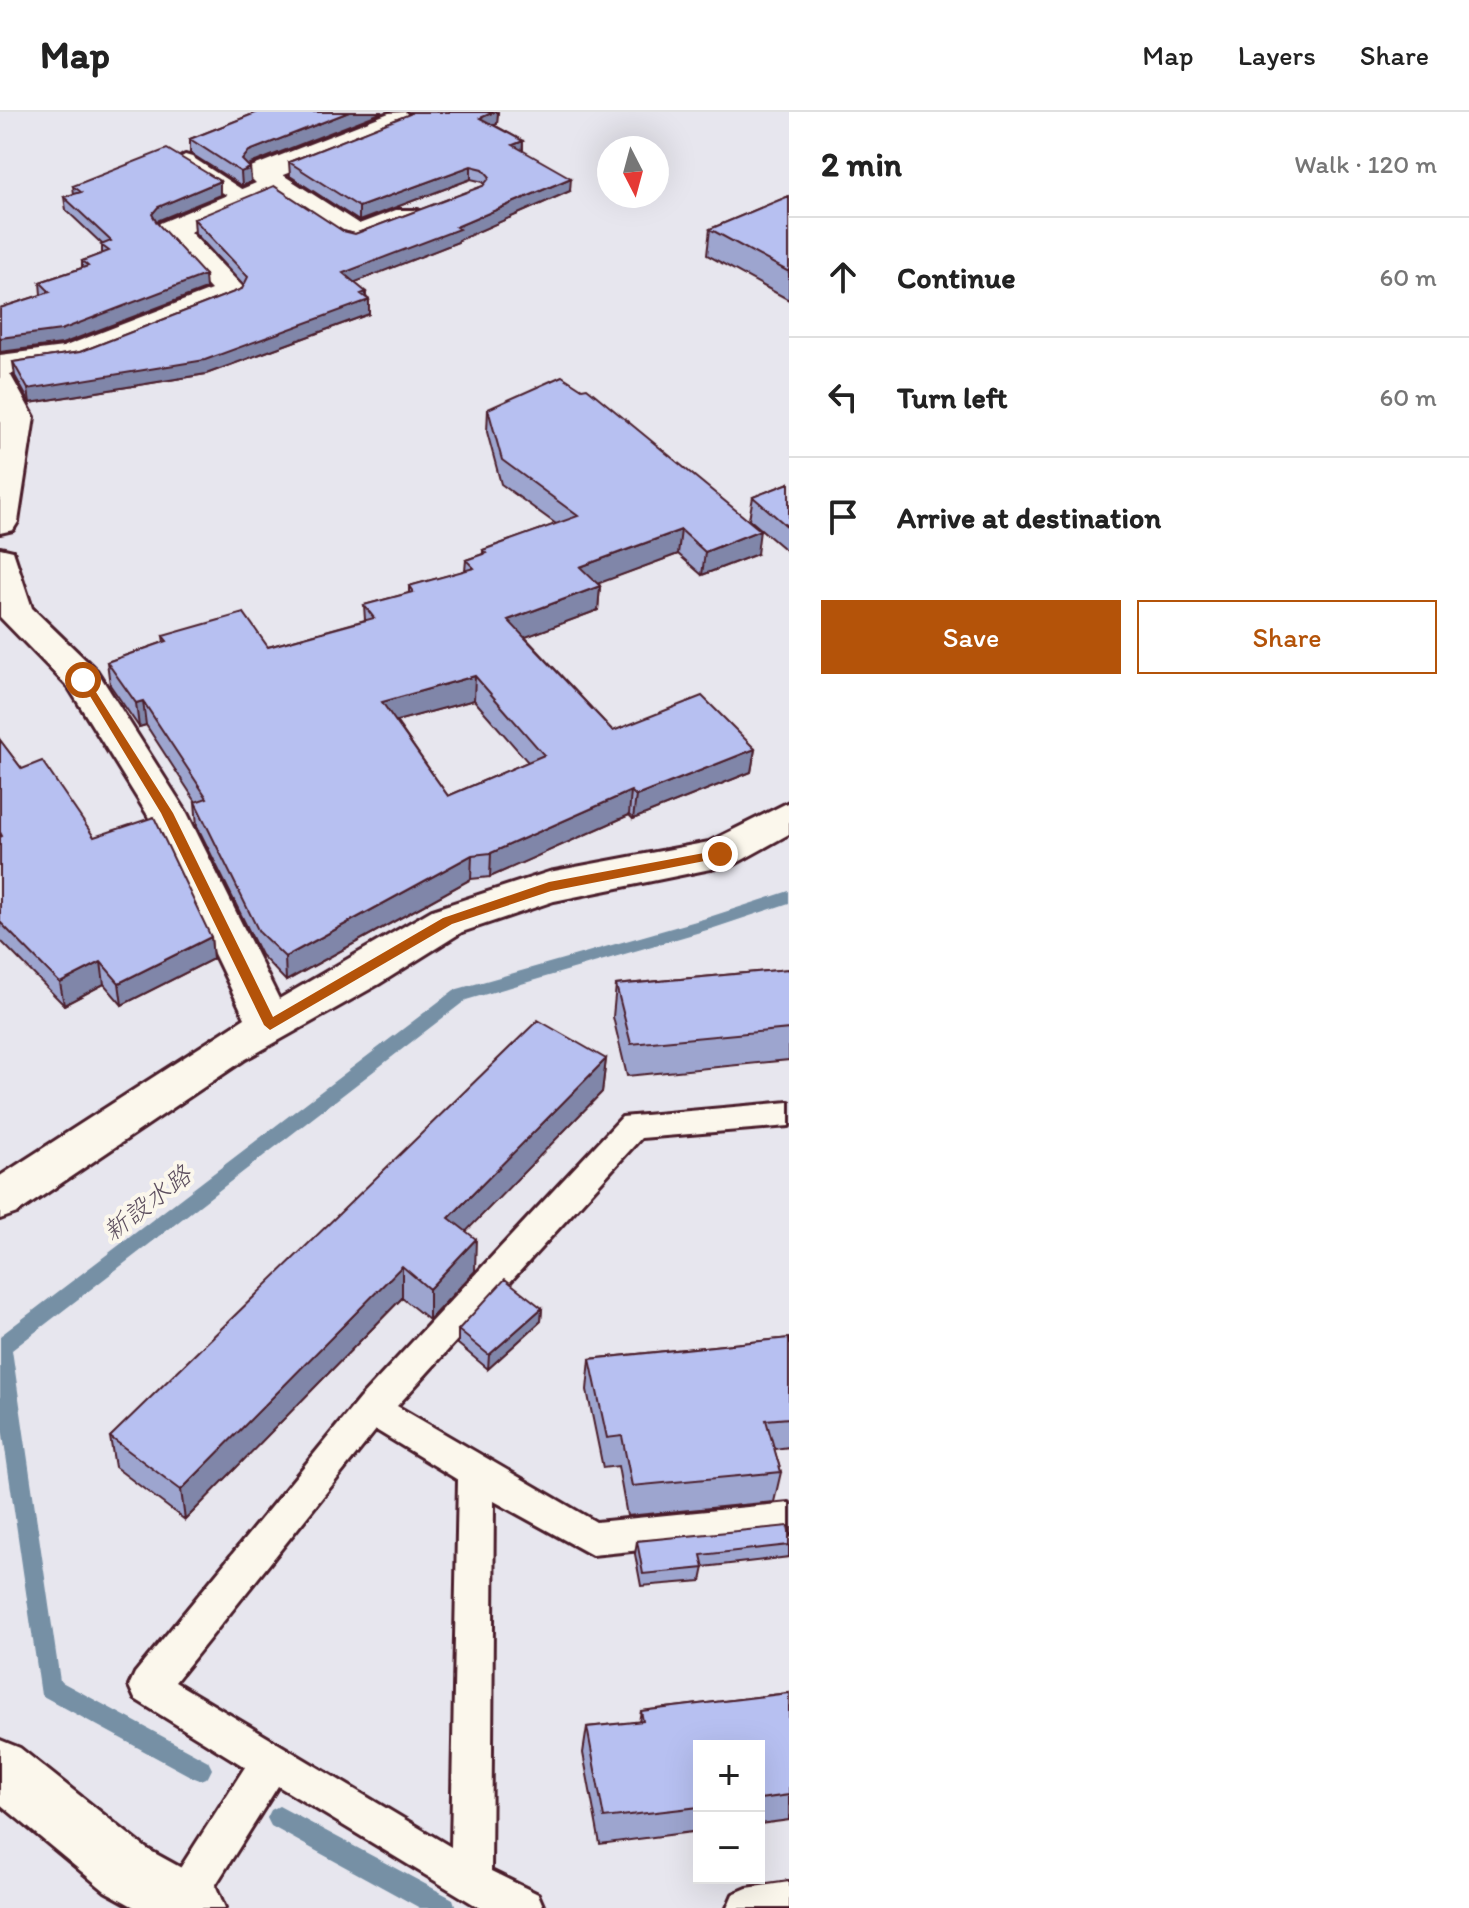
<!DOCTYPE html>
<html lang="en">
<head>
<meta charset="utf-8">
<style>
	body { margin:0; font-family:Itim,"Klee One",sans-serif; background:#f2f2f2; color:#222 }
	.controls { position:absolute; right:24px; bottom:24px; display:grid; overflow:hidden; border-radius:0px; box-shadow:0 8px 32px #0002 }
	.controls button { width:72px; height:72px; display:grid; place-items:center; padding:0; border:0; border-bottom:2px solid #e0e0e0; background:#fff; color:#222; font:40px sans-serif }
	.compass { position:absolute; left:597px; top:24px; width:72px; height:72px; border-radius:50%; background:#fff; box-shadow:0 8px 32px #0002; rotate:174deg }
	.stop { position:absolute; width:24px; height:24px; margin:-18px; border:6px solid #b45309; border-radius:50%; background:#fff }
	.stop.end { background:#b45309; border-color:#fff; box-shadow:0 2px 8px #0008 }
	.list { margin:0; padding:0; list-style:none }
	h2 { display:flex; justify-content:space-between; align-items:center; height:104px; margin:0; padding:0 32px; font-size:34px }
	h2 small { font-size:26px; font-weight:400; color:#767676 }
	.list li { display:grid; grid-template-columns:52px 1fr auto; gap:24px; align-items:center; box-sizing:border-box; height:120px; padding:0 32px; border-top:2px solid #e0e0e0 }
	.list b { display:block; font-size:30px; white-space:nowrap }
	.list em { font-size:26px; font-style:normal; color:#767676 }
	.actions { display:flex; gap:16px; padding:24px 32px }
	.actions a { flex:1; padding:18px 0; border:2px solid #b45309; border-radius:0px; text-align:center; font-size:28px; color:#b45309 }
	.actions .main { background:#b45309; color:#fff }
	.icon { flex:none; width:44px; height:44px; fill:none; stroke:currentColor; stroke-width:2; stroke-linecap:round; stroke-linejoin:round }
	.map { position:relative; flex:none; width:789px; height:1796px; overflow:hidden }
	header { display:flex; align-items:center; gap:48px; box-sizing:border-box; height:112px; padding:0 40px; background:#fff; border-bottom:2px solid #e0e0e0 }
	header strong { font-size:38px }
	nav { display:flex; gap:44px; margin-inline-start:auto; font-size:28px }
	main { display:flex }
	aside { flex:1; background:#fff }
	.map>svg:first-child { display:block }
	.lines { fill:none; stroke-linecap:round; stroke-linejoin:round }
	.stream { fill:#7690a5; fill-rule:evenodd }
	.lane-casing { stroke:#4a1f2b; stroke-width:6 }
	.street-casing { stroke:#4a1f2b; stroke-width:6 }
	.secondary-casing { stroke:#4a1f2b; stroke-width:6 }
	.lane { fill:#fbf7ec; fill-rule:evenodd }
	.street { fill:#fbf7ec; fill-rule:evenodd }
	.secondary { fill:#fbf7ec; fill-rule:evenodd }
	.wall { fill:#9da5cf; stroke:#4a1f2b; stroke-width:2; fill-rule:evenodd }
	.shaded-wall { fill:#8086a9; stroke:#4a1f2b; stroke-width:2 }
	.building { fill:#b7c0f1; stroke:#4a1f2b; stroke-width:2; fill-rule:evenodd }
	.route { fill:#b45309 }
	.labels { text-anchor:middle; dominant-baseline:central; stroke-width:8; stroke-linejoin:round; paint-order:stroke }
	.water-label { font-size:26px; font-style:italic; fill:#5c4e5e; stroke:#fbf7ec }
</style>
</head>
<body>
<header>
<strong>Map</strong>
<nav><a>Map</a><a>Layers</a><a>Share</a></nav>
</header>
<main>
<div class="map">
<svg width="789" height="1796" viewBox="0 0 789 1796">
	<rect width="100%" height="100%" fill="#e7e6ee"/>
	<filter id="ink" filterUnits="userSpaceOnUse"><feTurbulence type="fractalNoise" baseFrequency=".0125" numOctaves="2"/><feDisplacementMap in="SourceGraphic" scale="16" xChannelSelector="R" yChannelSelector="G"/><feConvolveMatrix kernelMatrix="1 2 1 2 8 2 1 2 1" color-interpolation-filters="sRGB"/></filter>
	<g filter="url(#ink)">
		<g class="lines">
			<path class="stream" d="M 789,779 L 789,791 L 714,816 L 466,888 L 12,1238 L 60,1569 L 208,1649 L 212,1657 L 208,1665 L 200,1668 L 192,1665 L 41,1583 L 0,1302 L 0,1224 L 454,878 L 703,807 Z
				M 279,1694 L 453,1787 L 456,1796 L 420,1796 L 271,1714 L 267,1706 L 271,1698 Z"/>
			<defs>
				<path id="lane" d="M 185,43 L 192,45 L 255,86 L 245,92 L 238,90 L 178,53 L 175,49 Z
					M 789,990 L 789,1014 L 641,1026 L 397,1294 L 596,1410 L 789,1391 L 789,1423 L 592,1443 L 494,1389 L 491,1759 L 538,1782 L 544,1796 L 480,1796 L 278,1674 L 201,1796 L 165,1796 L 162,1789 L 168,1775 L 245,1655 L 135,1587 L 129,1574 L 135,1561 L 360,1286 L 622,1005 ZM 376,1318 L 458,1368 L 451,1735 L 175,1570 Z
					M 789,1770 L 789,1796 L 727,1796 L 733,1782 L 747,1776 Z"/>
				<path id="street" d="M 405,0 L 413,7 L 409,13 L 283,63 L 359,112 L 396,98 L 418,98 L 422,104 L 418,110 L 367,130 L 345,130 L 275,84 L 190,120 L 242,174 L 247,181 L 242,188 L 81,251 L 10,262 L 34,305 L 18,410 L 13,418 L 0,421 L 0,243 L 63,235 L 211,178 L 160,123 L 156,117 L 160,111 L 256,71 L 246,61 L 251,55 L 389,1 Z
					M 0,436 L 13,439 L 32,496 L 97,559 L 187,701 L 279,887 L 432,798 L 549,760 L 709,730 L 789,690 L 789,722 L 735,752 L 554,789 L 462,820 L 379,872 L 244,948 L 17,1101 L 0,1107 L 0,1064 L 245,906 L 147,702 L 69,576 L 0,505 Z"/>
				<path id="secondary" d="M 0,1628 L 20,1636 L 147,1737 L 216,1775 L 225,1796 L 136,1796 L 105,1779 L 0,1692 Z"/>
			</defs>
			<use href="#lane" class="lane-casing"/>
			<use href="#street" class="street-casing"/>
			<use href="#secondary" class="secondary-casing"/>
			<use href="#lane" class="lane"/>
			<use href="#street" class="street"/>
			<use href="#secondary" class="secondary"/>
		</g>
		<path class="wall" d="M 258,0 L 383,0 L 250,52 L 248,54 L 250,56 L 251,70 L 242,74 L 190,41 L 190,27 Z
			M 408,0 L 498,0 L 497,12 L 494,13 L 523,29 L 523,39 L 570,79 L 459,128 L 458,130 L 354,170 L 369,188 L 369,202 L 206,262 L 30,291 L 15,264 L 13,250 L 80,240 L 242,177 L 244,174 L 195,121 L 194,107 L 343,119 L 355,122 L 483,74 L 485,73 L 483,70 L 471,67 L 359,109 L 290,64 L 289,50 L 411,2 Z
			M 220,69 L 220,83 L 159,108 L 157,111 L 206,177 L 62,232 L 0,240 L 0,196 L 41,183 L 40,170 L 82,156 L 82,149 L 102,142 L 102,132 L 66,98 L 64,85 L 74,82 L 73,74 Z
			M 789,84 L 789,188 L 707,143 L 710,117 Z
			M 488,297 L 757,442 L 702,463 L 678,442 L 598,471 L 600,474 L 598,498 L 525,525 L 613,619 L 755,637 L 751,660 L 633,707 L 629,703 L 490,765 L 471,767 L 286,869 L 261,843 L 197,714 L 195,690 L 196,690 L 146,613 L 139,615 L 110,573 L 107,550 L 164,530 L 163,524 L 268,535 L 365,508 L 364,493 L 409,481 L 409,474 L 465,459 L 466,448 L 483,442 L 483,438 L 556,412 L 501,372 L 487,320 ZM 474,588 L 528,650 L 448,684 L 396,609 Z
			M 789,371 L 789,441 L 749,407 L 753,385 Z
			M 0,628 L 22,657 L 94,725 L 211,825 L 213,847 L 122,893 L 104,872 L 64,893 L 1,829 L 0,830 Z
			M 789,857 L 789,948 L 627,964 L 613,905 L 616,873 Z
			M 606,947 L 602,980 L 466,1119 L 475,1159 L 429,1208 L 402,1186 L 185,1408 L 115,1355 L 110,1325 Z
			M 542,1196 L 541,1209 L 488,1257 L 458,1232 L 458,1218 Z
			M 789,1226 L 789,1335 L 774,1337 L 781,1360 L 774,1390 L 627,1404 L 618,1354 L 603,1356 L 587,1278 L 590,1247 Z
			M 789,1419 L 789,1445 L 704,1455 L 701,1469 L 641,1474 L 635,1442 L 637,1429 Z
			M 789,1581 L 789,1708 L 759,1712 L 759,1634 L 699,1634 L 699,1719 L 600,1732 L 583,1641 L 587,1615 L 639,1610 L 641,1599 Z"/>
		<path class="shaded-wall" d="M 349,0 L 383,0 L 250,52 L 245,59 L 250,56 L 251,70 L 242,74 L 241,60 L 242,48 L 249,39 Z
			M 494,0 L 498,0 L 497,12 L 480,20 L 480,6 Z
			M 523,29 L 522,42 L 513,33 Z
			M 471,54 L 471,67 L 359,109 L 359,95 Z
			M 571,66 L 570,79 L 459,128 L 458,130 L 343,175 L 343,161 L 456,115 Z
			M 220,69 L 220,83 L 159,108 L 154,115 L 152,102 L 158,95 Z
			M 205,163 L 206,177 L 62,232 L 0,240 L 0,226 Z
			M 366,180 L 366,190 L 369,188 L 369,202 L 206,262 L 30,291 L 28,277 Z
			M 681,418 L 678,442 L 578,479 L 580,455 Z
			M 760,418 L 757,442 L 702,463 L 705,440 Z
			M 600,474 L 598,498 L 507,532 L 508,508 Z
			M 475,564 L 474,588 L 382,613 L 382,590 Z
			M 143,589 L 146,613 L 139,615 L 136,591 Z
			M 755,637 L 751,660 L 633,707 L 636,684 Z
			M 631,679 L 629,703 L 490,765 L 491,741 Z
			M 472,743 L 471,767 L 286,869 L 285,845 Z
			M 211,825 L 213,847 L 122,893 L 119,871 Z
			M 101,850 L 104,872 L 64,893 L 60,871 Z
			M 606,947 L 602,980 L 448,1138 L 449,1106 Z
			M 476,1127 L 475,1159 L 429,1208 L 429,1177 Z
			M 402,1154 L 402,1186 L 185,1408 L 181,1378 Z
			M 542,1196 L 541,1209 L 488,1257 L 489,1243 Z"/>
		<path class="building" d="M 258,0 L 349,0 L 249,39 L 242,48 L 250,56 L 241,60 L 190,27 Z
			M 412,0 L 494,0 L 480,6 L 523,29 L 513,33 L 571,66 L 456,115 L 459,117 L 343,161 L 366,180 L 361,182 L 369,188 L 205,248 L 28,277 L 13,250 L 80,240 L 242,177 L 248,165 L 194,107 L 274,74 L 343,119 L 355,122 L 483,74 L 490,65 L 483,57 L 471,54 L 359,95 L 289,50 L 410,2 Z
			M 167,37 L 220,69 L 158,95 L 152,102 L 157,111 L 205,163 L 61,218 L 0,226 L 0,196 L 50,180 L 40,170 L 88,154 L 82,149 L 109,139 L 101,133 L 111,129 L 64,85 L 81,80 L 73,74 Z
			M 789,84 L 789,160 L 710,117 Z
			M 562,264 L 582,277 L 587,276 L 760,418 L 705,440 L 681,418 L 580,455 L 600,474 L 508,508 L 613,619 L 702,584 L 755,637 L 636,684 L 631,679 L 491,741 L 472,743 L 285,845 L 259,820 L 195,690 L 207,686 L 143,589 L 136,591 L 107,550 L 167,529 L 163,524 L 244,501 L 268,535 L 374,506 L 364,493 L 413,480 L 409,474 L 474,456 L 466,448 L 486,441 L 483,438 L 578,404 L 502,348 L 488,297 ZM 475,564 L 544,643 L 448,684 L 382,590 Z
			M 789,371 L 789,416 L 753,385 Z
			M 0,628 L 22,657 L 42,649 L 94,725 L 154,705 L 211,825 L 119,871 L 101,850 L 60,871 L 0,810 L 0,725 L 2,724 L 0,720 Z
			M 789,857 L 789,917 L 631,932 L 616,873 Z
			M 538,908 L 606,947 L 449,1106 L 476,1127 L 429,1177 L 402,1154 L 181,1378 L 110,1325 Z
			M 505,1167 L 542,1196 L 489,1243 L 458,1218 Z
			M 789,1226 L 789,1306 L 766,1308 L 781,1360 L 632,1374 L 622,1324 L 607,1326 L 590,1247 Z
			M 788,1414 L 789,1419 L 789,1433 L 701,1443 L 704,1456 L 643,1462 L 637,1429 Z
			M 789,1581 L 789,1683 L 759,1687 L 759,1634 L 699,1634 L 699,1695 L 604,1706 L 587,1615 L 643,1609 L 641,1599 Z"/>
	</g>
	<path class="route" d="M 79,566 L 87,566 L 173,701 L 273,905 L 443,806 L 549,770 L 720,738 L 726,742 L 720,746 L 551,779 L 452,812 L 270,918 L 264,913 L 161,701 Z"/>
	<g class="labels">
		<g class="water-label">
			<text transform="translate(147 1091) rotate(-38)">新設水路</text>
		</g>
	</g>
</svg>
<div class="controls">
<button>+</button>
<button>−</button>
</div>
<svg class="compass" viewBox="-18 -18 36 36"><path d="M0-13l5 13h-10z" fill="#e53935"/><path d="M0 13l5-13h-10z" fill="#767676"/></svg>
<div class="stop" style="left:83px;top:568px"></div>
<div class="stop end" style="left:720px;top:742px"></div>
</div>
<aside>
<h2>2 min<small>Walk · 120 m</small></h2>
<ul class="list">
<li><svg class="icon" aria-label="ahead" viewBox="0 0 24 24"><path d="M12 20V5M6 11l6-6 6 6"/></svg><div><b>Continue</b></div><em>60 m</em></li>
<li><svg class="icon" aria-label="left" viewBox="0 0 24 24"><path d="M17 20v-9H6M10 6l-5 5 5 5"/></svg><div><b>Turn left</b></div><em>60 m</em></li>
<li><svg class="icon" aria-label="arrive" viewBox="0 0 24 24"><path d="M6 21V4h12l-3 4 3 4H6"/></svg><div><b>Arrive at destination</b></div></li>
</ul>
<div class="actions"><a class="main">Save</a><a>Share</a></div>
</aside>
</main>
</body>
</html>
